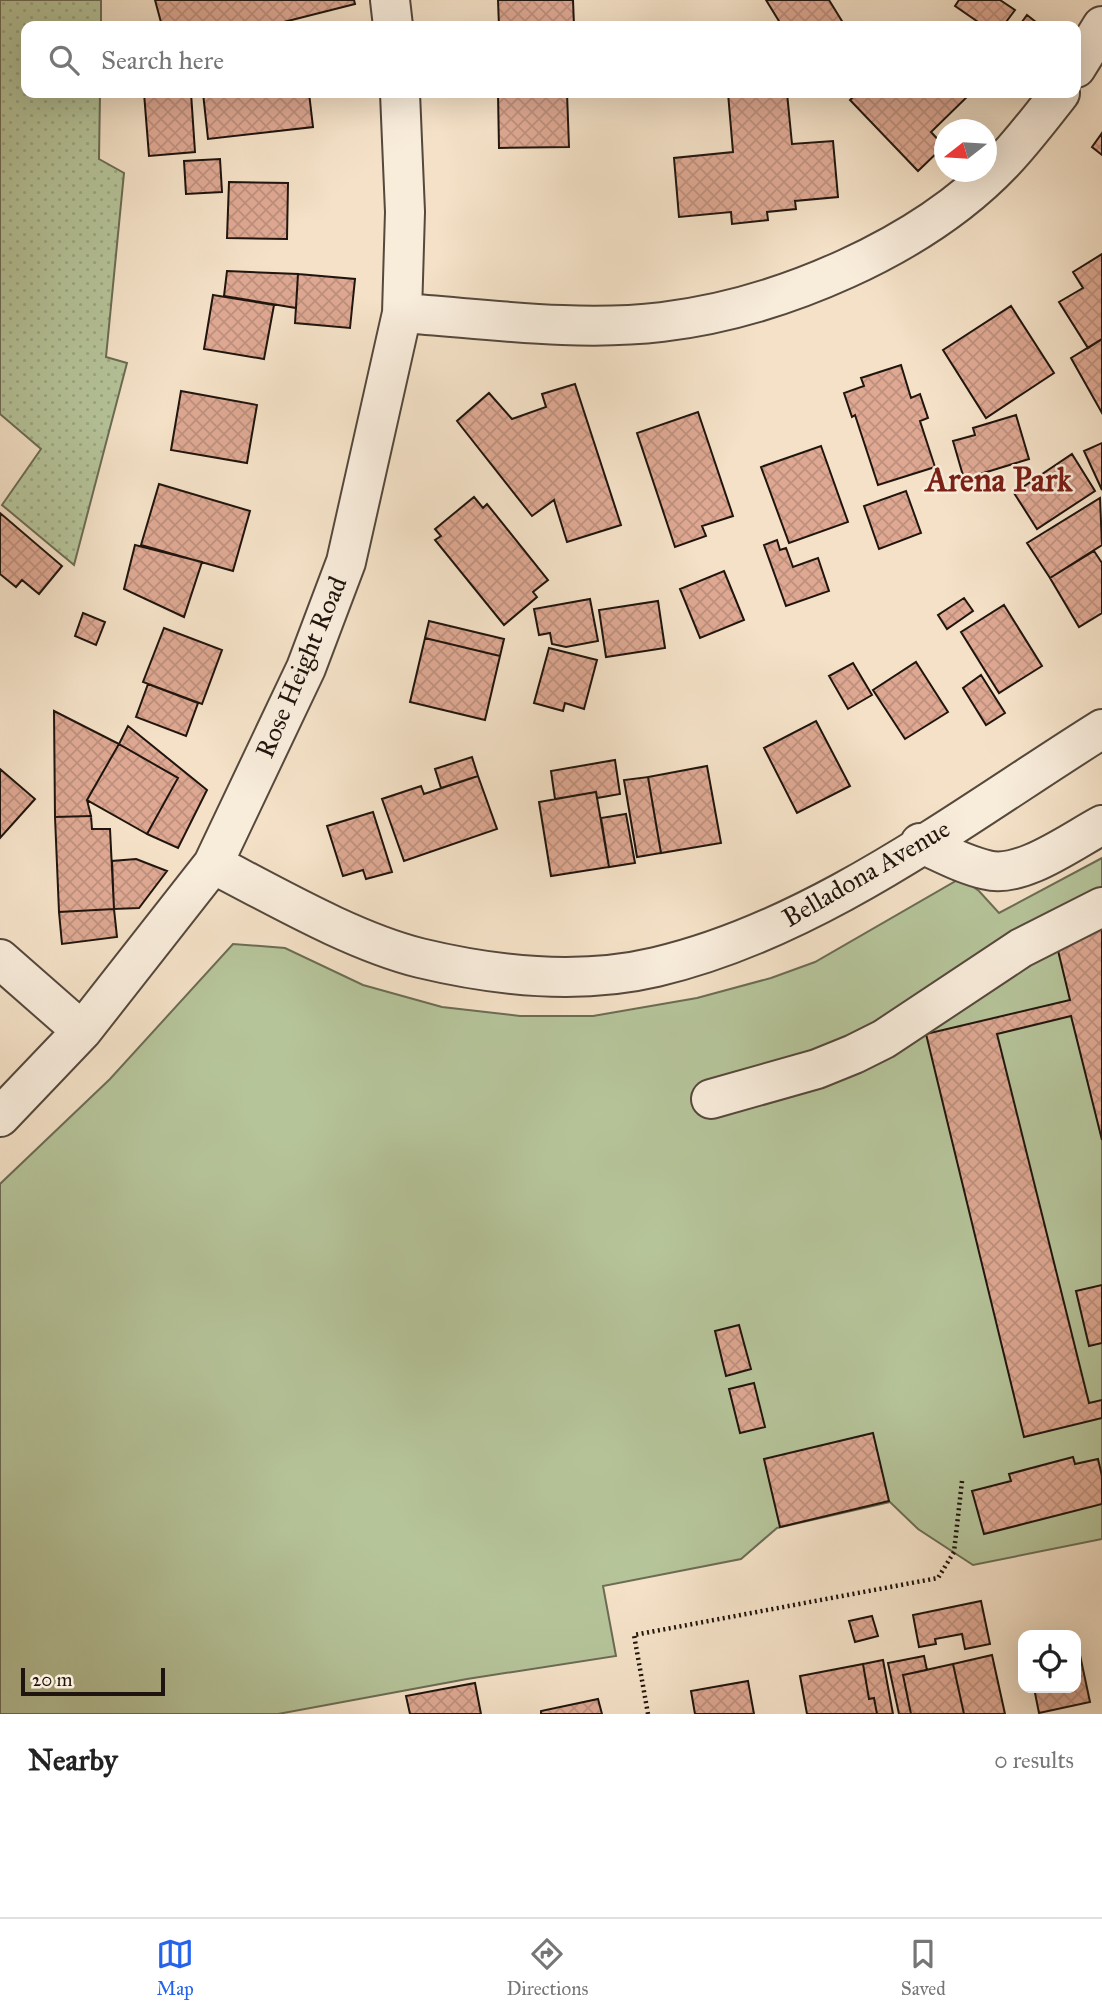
<!DOCTYPE html>
<html lang="en">
<head>
<meta charset="utf-8">
<style>
	body { margin:0; font-family:"IM FELL Great Primer",serif; background:#f6f6f6; color:#222 }
	.controls { position:absolute; right:21px; bottom:21px; display:grid; overflow:hidden; border-radius:14px; box-shadow:0 7px 28px #0002 }
	.controls button { width:63px; height:63px; display:grid; place-items:center; padding:0; border:0; border-bottom:2px solid #e0e0e0; background:#fff; color:#222; font:35px sans-serif }
	.compass { position:absolute; left:934px; top:119px; width:63px; height:63px; border-radius:50%; background:#fff; box-shadow:0 7px 28px #0002; rotate:253deg }
	.scale { position:absolute; left:21px; bottom:18px; width:144px; box-sizing:border-box; padding-left:7px; border:4px solid #20150e; border-top:0; font-size:19px; line-height:24px; white-space:nowrap; color:#20150e; -webkit-text-stroke:5px #f8ecdb; paint-order:stroke }
	.list { margin:0; padding:0; list-style:none }
	h2 { display:flex; justify-content:space-between; align-items:center; height:91px; margin:0; padding:0 28px; font-size:30px }
	h2 small { font-size:23px; font-weight:400; color:#767676 }
	.icon { flex:none; width:38px; height:38px; fill:none; stroke:currentColor; stroke-width:2; stroke-linecap:round; stroke-linejoin:round }
	.map { position:relative; flex:none; width:1102px; height:1714px; overflow:hidden }
	.search { position:absolute; background:#fff; box-shadow:0 7px 28px #0002; left:21px; right:21px; top:21px; height:77px; display:flex; align-items:center; gap:18px; box-sizing:border-box; padding:0 24px; border-radius:14px; color:#767676; font-size:26px }
	.sheet { height:203px; background:#fff }
	nav { display:flex; justify-content:space-around; align-items:center; box-sizing:border-box; height:98px; border-top:2px solid #e0e0e0; background:#fff; font-size:19px; color:#767676 }
	nav a { display:grid; justify-items:center; gap:4px }
	nav .on { color:#2563eb }
	.map>svg:first-child { display:block }
	.grass { fill:url(#grass-dots); stroke:#6b6c54; stroke-width:2 }
	.pitch { fill:#b6c49a; stroke:#6b6c54; stroke-width:2 }
	.building { fill:url(#building-cross-hatch); stroke:#20150e; stroke-width:2 }
	.lines { fill:none; stroke-linecap:round; stroke-linejoin:round }
	.minor-casing { stroke:#55483c; stroke-width:42 }
	.path { stroke:#20150e; stroke-width:4.5; stroke-dasharray:2 3.5; stroke-linecap:butt }
	.minor { stroke:#f8ecdb; stroke-width:38 }
	.labels { text-anchor:middle; dominant-baseline:central; stroke-width:5; stroke-linejoin:round; paint-order:stroke }
	.street-label { font-size:26px; fill:#20150e; stroke:#f8ecdb }
	.district-label { font-size:33px; font-weight:bold; fill:#7a1f14; stroke:#f8ecdb }
</style>
</head>
<body>
<div class="map">
<svg width="1102" height="1714" viewBox="0 0 1102 1714">
	<defs>
		<pattern id="grass-dots" width="8" height="8" patternUnits="userSpaceOnUse" patternTransform="scale(1.75)"><rect width="8" height="8" fill="#b6c49a"/><path d="M2 2h.1M6 6h.1" fill="none" stroke="#9ca884" stroke-width="1.8" stroke-linecap="round"/></pattern>
		<pattern id="building-cross-hatch" width="8" height="8" patternUnits="userSpaceOnUse" patternTransform="scale(1.75)"><rect width="8" height="8" fill="#dea892"/><path d="M0 0l8 8M0 8l8-8" fill="none" stroke="#be907d"/></pattern>
	</defs>
	<rect width="100%" height="100%" fill="#f4e1c7"/>
	<filter id="stains"><feTurbulence type="fractalNoise" baseFrequency=".00286" numOctaves="4"/><feColorMatrix values="0 0 0 0 .2 0 0 0 0 .09 0 0 0 0 .02 0 0 0 .5 -.17"/></filter>
	<radialGradient id="worn" r=".72"><stop offset=".6" stop-color="#630" stop-opacity="0"/><stop offset="1" stop-color="#630" stop-opacity=".3"/></radialGradient>
	<path class="grass" d="M 0,0 L 101,0 L 101,26 L 26,26 L 26,93 L 100,93 L 99,159 L 124,173 L 106,357 L 127,363 L 74,565 L 2,505 L 41,449 L 0,414 Z"/>
	<path class="pitch" d="M 1102,858 L 1102,1539 L 973,1565 L 918,1529 L 890,1502 L 777,1528 L 741,1559 L 603,1586 L 616,1656 L 467,1679 L 278,1714 L 0,1714 L 0,1184 L 110,1079 L 233,944 L 285,948 L 363,985 L 442,1007 L 520,1016 L 593,1016 L 697,998 L 771,978 L 815,962 L 961,878 L 979,891 L 999,913 Z"/>
	<path class="building" d="M 155,0 L 354,0 L 355,4 L 268,26 L 244,26 L 243,22 L 225,26 L 162,26 Z
		M 498,0 L 573,0 L 574,26 L 499,26 Z
		M 766,0 L 829,0 L 845,26 L 782,26 Z
		M 959,0 L 1000,0 L 1015,10 L 1003,26 L 984,26 L 955,6 Z
		M 1027,15 L 1041,26 L 1019,26 Z
		M 144,93 L 191,93 L 195,152 L 149,156 Z
		M 203,93 L 309,93 L 313,127 L 208,139 Z
		M 498,93 L 567,93 L 569,147 L 499,148 Z
		M 728,93 L 787,93 L 792,144 L 833,141 L 838,197 L 795,201 L 796,209 L 767,212 L 768,220 L 732,224 L 731,212 L 679,217 L 674,158 L 733,152 Z
		M 857,93 L 966,93 L 969,95 L 931,132 L 944,146 L 918,171 L 850,100 Z
		M 1102,133 L 1102,155 L 1092,147 Z
		M 220,159 L 222,192 L 186,194 L 184,161 Z
		M 229,182 L 288,183 L 287,239 L 227,238 Z
		M 1102,254 L 1102,339 L 1088,348 L 1059,302 L 1083,288 L 1073,272 Z
		M 227,271 L 298,274 L 296,308 L 224,296 Z
		M 298,274 L 355,279 L 350,328 L 295,323 Z
		M 213,295 L 274,305 L 264,359 L 204,349 Z
		M 1011,306 L 1054,373 L 986,418 L 943,350 Z
		M 1102,339 L 1102,413 L 1071,358 Z
		M 901,365 L 911,398 L 920,394 L 928,418 L 920,421 L 935,467 L 878,485 L 855,415 L 852,417 L 844,393 L 864,386 L 861,378 Z
		M 575,384 L 621,525 L 567,542 L 554,500 L 532,516 L 457,421 L 489,393 L 512,419 L 546,407 L 542,394 Z
		M 181,391 L 257,405 L 247,463 L 171,450 Z
		M 698,412 L 733,516 L 702,526 L 706,536 L 675,547 L 637,433 Z
		M 1016,415 L 1029,459 L 964,479 L 953,441 L 975,435 L 973,428 Z
		M 1102,443 L 1102,490 L 1084,451 Z
		M 821,446 L 848,522 L 789,543 L 761,467 Z
		M 1072,454 L 1095,491 L 1037,529 L 1014,493 Z
		M 159,484 L 250,511 L 233,571 L 141,545 Z
		M 906,491 L 921,533 L 879,549 L 864,506 Z
		M 474,497 L 483,508 L 487,504 L 548,580 L 533,592 L 537,597 L 504,625 L 435,540 L 441,536 L 435,529 Z
		M 1100,498 L 1102,545 L 1050,578 L 1027,543 Z
		M 0,513 L 62,566 L 39,594 L 22,580 L 16,587 L 0,574 Z
		M 777,540 L 780,550 L 786,548 L 793,567 L 818,558 L 829,591 L 786,606 L 764,545 Z
		M 135,545 L 202,562 L 184,617 L 124,589 Z
		M 1094,551 L 1102,563 L 1102,613 L 1079,627 L 1050,578 Z
		M 724,571 L 744,620 L 700,638 L 680,589 Z
		M 964,598 L 973,611 L 947,629 L 938,615 Z
		M 590,599 L 598,641 L 566,647 L 552,644 L 550,633 L 539,635 L 534,609 Z
		M 658,601 L 665,648 L 606,657 L 599,610 Z
		M 1004,605 L 1042,666 L 999,693 L 961,632 Z
		M 83,613 L 105,622 L 96,645 L 75,636 Z
		M 429,621 L 504,639 L 500,656 L 425,638 Z
		M 164,628 L 222,650 L 202,704 L 143,682 Z
		M 425,638 L 500,656 L 485,720 L 410,702 Z
		M 549,648 L 597,660 L 584,709 L 565,703 L 563,711 L 534,703 Z
		M 916,662 L 948,712 L 905,739 L 873,690 Z
		M 853,663 L 872,695 L 848,709 L 829,676 Z
		M 981,675 L 1005,713 L 986,725 L 963,688 Z
		M 148,684 L 198,703 L 186,736 L 136,717 Z
		M 54,711 L 119,744 L 87,800 L 91,816 L 55,817 Z
		M 816,721 L 850,786 L 797,813 L 764,748 Z
		M 128,726 L 207,790 L 178,848 L 147,834 L 178,778 L 119,744 Z
		M 119,744 L 178,778 L 147,834 L 87,800 Z
		M 472,757 L 478,776 L 441,788 L 435,769 Z
		M 615,760 L 620,794 L 597,798 L 596,792 L 555,799 L 551,771 Z
		M 707,766 L 721,843 L 661,853 L 648,777 Z
		M 0,769 L 35,799 L 0,838 Z
		M 478,776 L 497,829 L 404,861 L 382,799 L 421,786 L 424,794 Z
		M 648,777 L 661,853 L 637,857 L 624,780 Z
		M 596,792 L 609,867 L 551,876 L 539,802 Z
		M 373,812 L 392,872 L 366,879 L 363,870 L 343,876 L 327,826 Z
		M 626,814 L 635,863 L 609,867 L 601,818 Z
		M 91,816 L 92,829 L 110,829 L 114,909 L 59,912 L 55,817 Z
		M 136,859 L 167,871 L 139,908 L 114,909 L 112,861 Z
		M 114,909 L 117,937 L 62,944 L 59,912 Z
		M 1102,922 L 1102,1140 L 1071,1016 L 997,1034 L 1089,1403 L 1102,1400 L 1102,1418 L 1024,1437 L 926,1034 L 1070,1000 L 1054,934 Z
		M 1102,1285 L 1102,1343 L 1089,1346 L 1076,1291 Z
		M 739,1325 L 751,1369 L 726,1376 L 715,1331 Z
		M 754,1383 L 765,1427 L 740,1433 L 729,1389 Z
		M 873,1433 L 889,1501 L 780,1527 L 764,1459 Z
		M 1073,1457 L 1075,1464 L 1098,1459 L 1102,1476 L 1102,1504 L 984,1534 L 972,1491 L 1011,1481 L 1009,1474 Z
		M 981,1601 L 990,1644 L 965,1649 L 962,1634 L 935,1639 L 936,1644 L 919,1647 L 913,1615 Z
		M 872,1616 L 878,1636 L 855,1642 L 849,1621 Z
		M 1077,1641 L 1090,1702 L 1039,1713 L 1034,1688 L 1076,1688 Z
		M 992,1655 L 1005,1714 L 964,1714 L 953,1664 Z
		M 924,1656 L 927,1670 L 903,1675 L 911,1714 L 899,1714 L 888,1663 Z
		M 883,1660 L 893,1714 L 877,1714 L 874,1698 L 869,1699 L 863,1664 Z
		M 863,1664 L 869,1699 L 874,1698 L 877,1714 L 807,1714 L 800,1676 Z
		M 953,1664 L 964,1714 L 911,1714 L 903,1675 Z
		M 748,1681 L 754,1714 L 695,1714 L 691,1691 Z
		M 475,1683 L 481,1714 L 410,1714 L 406,1696 Z
		M 598,1699 L 602,1714 L 541,1714 L 541,1711 Z"/>
	<g class="lines">
		<defs>
			<path id="minor" d="M 390,0 L 393,26
				M 1076,68 L 1102,26
				M 402,313 C 488,319 577,332 662,322 C 779,308 921,248 1003,162 C 1023,141 1042,116 1060,93
				M 920,843 C 942,853 964,865 987,870 C 1021,879 1072,841 1102,825
				M 213,864 C 275,896 352,941 420,958 C 495,976 580,985 656,967 C 818,929 963,816 1102,729
				M 0,959 L 82,1031
				M 711,1099 L 817,1069 L 854,1054 L 884,1039 L 1021,948 L 1102,907
				M 0,1117 L 82,1031 L 213,864 L 306,668 L 346,562 L 402,313 L 405,212 L 400,93"/>
		</defs>
		<use href="#minor" class="minor-casing"/>
		<path class="path" d="M 648,1714 L 634,1635 L 938,1578 L 954,1552 L 962,1481"/>
		<use href="#minor" class="minor"/>
	</g>
	<g class="labels">
		<g class="street-label">
			<text transform="translate(301 667) rotate(-67)">Rose Height Road</text>
			<text transform="translate(866 873) rotate(-30)">Belladona Avenue</text>
		</g>
		<g class="district-label">
			<text x="999" y="480">Arena Park</text>
		</g>
	</g>
	<rect width="100%" height="100%" filter="url(#stains)"/>
	<rect width="100%" height="100%" fill="url(#worn)"/>
</svg>
<div class="controls">
<button><svg class="icon" aria-label="locate" viewBox="0 0 24 24"><circle cx="12" cy="12" r="6"/><path d="M12 2v4M12 18v4M2 12h4M18 12h4"/></svg></button>
</div>
<svg class="compass" viewBox="-18 -18 36 36"><path d="M0-13l5 13h-10z" fill="#e53935"/><path d="M0 13l5-13h-10z" fill="#767676"/></svg>
<div class="scale">20 m</div>
<div class="search"><svg class="icon" aria-label="search" viewBox="0 0 24 24"><circle cx="10" cy="10" r="6"/><path d="M15 15l6 6"/></svg>Search here</div>
</div>
<section class="sheet">
<h2>Nearby<small>0 results</small></h2>
<ul class="list">
</ul>
</section>
<nav>
<a class="on"><svg class="icon" aria-label="map" viewBox="0 0 24 24"><path d="M3 6l6-2 6 2 6-2v14l-6 2-6-2-6 2zM9 4v14M15 6v14"/></svg>Map</a>
<a><svg class="icon" aria-label="directions" viewBox="0 0 24 24"><path d="M12 3l9 9-9 9-9-9zM9 14v-3h6M13 9l2 2-2 2"/></svg>Directions</a>
<a><svg class="icon" aria-label="saved" viewBox="0 0 24 24"><path d="M7 4h10v16l-5-4-5 4z"/></svg>Saved</a>
</nav>
</body>
</html>
